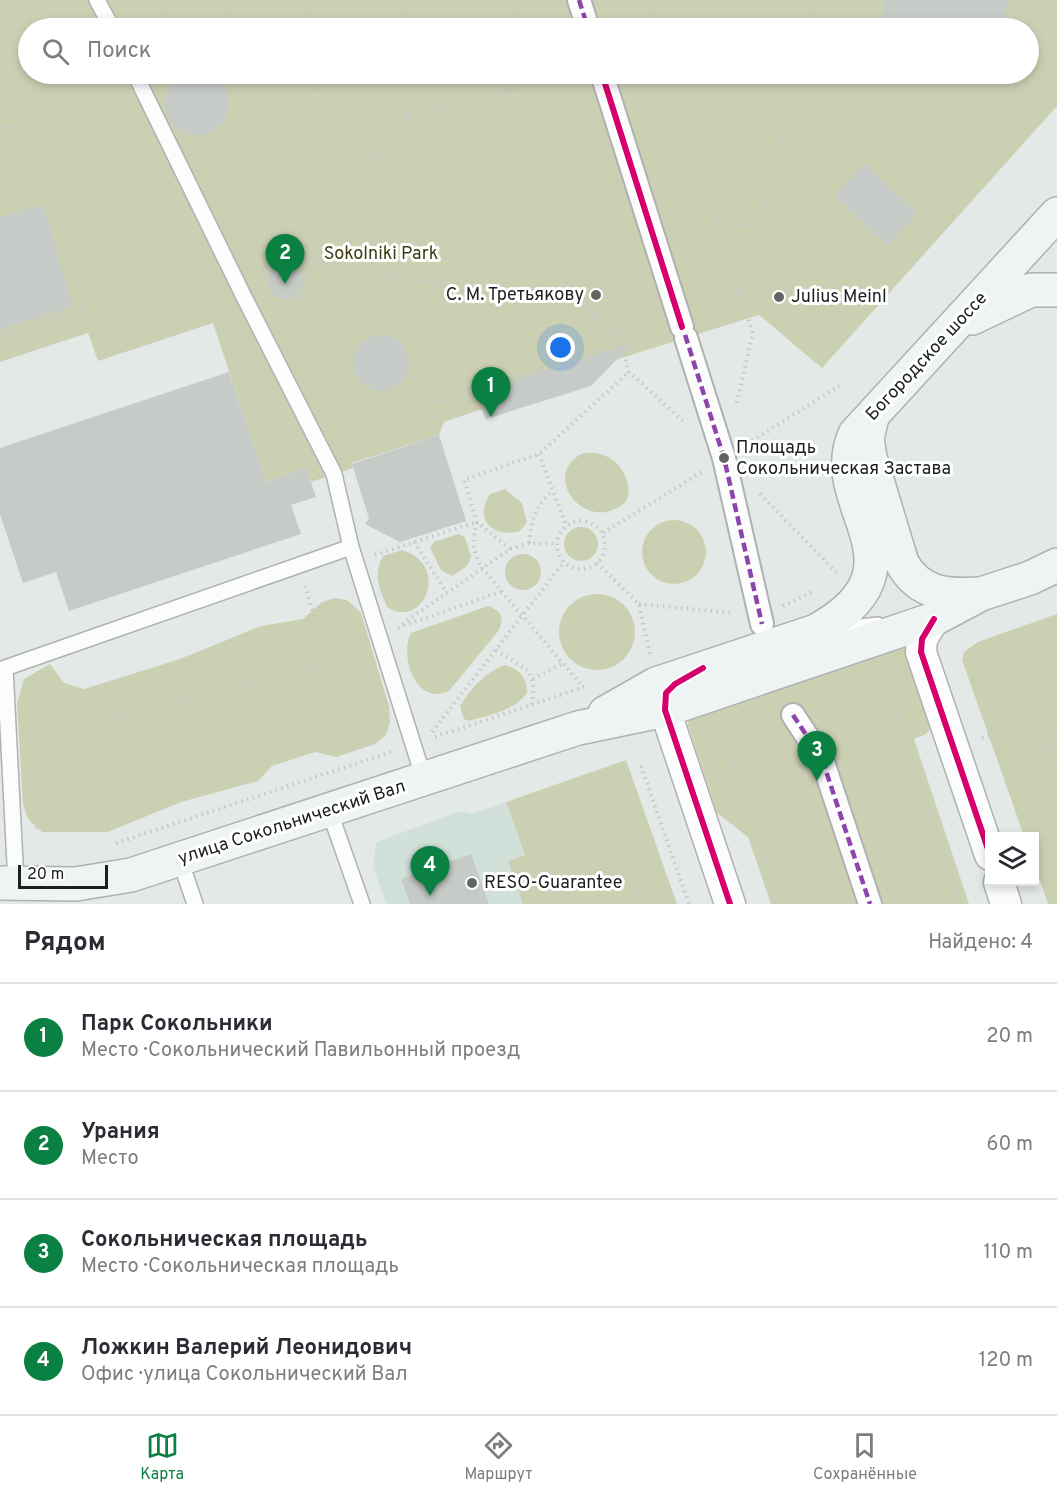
<!DOCTYPE html>
<html lang="ru">
<head>
<meta charset="utf-8">
<style>
	body { margin:0; font-family:Overpass,sans-serif; background:#f2f2f3; color:#2b2b33 }
	.controls { position:absolute; right:18px; bottom:18px; display:grid; overflow:hidden; border-radius:0px; box-shadow:0 3px 9px #0003 }
	.controls button { width:54px; height:54px; display:grid; place-items:center; padding:0; border:0; border-bottom:2px solid #e1e1e2; background:#fff; color:#2b2b33; font:30px sans-serif }
	.scale { position:absolute; left:18px; bottom:15px; width:90px; box-sizing:border-box; padding-left:6px; border:3px solid #1b1f1d; border-top:0; font-size:16px; line-height:21px; white-space:nowrap; color:#1b1f1d; -webkit-text-stroke:4px #fff; paint-order:stroke }
	.you { position:absolute; left:561px; top:348px; width:21px; height:21px; margin:-15px; border:4px solid #fff; border-radius:50%; background:#1a73e8; box-shadow:0 0 0 9px #1a73e833 }
	.badge { display:grid; place-items:center; width:39px; height:39px; border-radius:50%; background:#0b8043; color:#fff; font-size:20px; font-weight:700 }
	.pin { position:absolute; translate:-50% -50px; filter:drop-shadow(0 2px 3px #0008) }
	.pin::after { content:''; position:absolute; top:32px; width:21px; height:18px; background:inherit; clip-path:polygon(0 0,100% 0,50% 100%) }
	.list { margin:0; padding:0; list-style:none }
	h2 { display:flex; justify-content:space-between; align-items:center; height:78px; margin:0; padding:0 24px; font-size:26px }
	h2 small { font-size:20px; font-weight:400; color:#7c7c81 }
	.list li { display:grid; grid-template-columns:39px 1fr auto; gap:18px; align-items:center; box-sizing:border-box; height:108px; padding:0 24px; border-top:2px solid #e1e1e2 }
	.list b { display:block; font-size:22px; white-space:nowrap }
	.list p { margin:0; font-size:20px; white-space:nowrap; color:#7c7c81 }
	.list em { font-size:20px; font-style:normal; color:#7c7c81 }
	.icon { flex:none; width:33px; height:33px; fill:none; stroke:currentColor; stroke-width:2; stroke-linecap:round; stroke-linejoin:round }
	.map { position:relative; flex:none; width:1057px; height:904px; overflow:hidden }
	.search { position:absolute; background:#fff; box-shadow:0 3px 9px #0003; left:18px; right:18px; top:18px; height:66px; display:flex; align-items:center; gap:15px; box-sizing:border-box; padding:0 21px; border-radius:33px; color:#7c7c81; font-size:22px }
	.sheet { height:510px; background:#fff }
	nav { display:flex; justify-content:space-around; align-items:center; box-sizing:border-box; height:84px; border-top:2px solid #e1e1e2; background:#fff; font-size:16px; color:#7c7c81 }
	nav a { display:grid; justify-items:center; gap:3px }
	nav .on { color:#0b8043 }
	.map>svg:first-child { display:block }
	.built { fill:#d2e0da }
	.green { fill:#ccd0b3; fill-rule:evenodd }
	.building { fill:#c7cbc8 }
	.lines { fill:none; stroke-linecap:round; stroke-linejoin:round }
	.service-casing { stroke:#aeb2b0; stroke-width:18 }
	.pedestrian-casing { stroke:#aeb2b0; stroke-width:26 }
	.minor-casing { stroke:#aeb2b0; stroke-width:33 }
	.secondary-casing { stroke:#aeb2b0; stroke-width:36 }
	.path { stroke:#c6c8c7; stroke-width:4; stroke-dasharray:1.5 4.5; stroke-linecap:butt }
	.service { stroke:#fbfcfb; stroke-width:15 }
	.pedestrian { stroke:#fbfcfb; stroke-width:22 }
	.minor { stroke:#fbfcfb; stroke-width:30 }
	.secondary { stroke:#eef3f4; stroke-width:33 }
	.quiet { stroke:#8e44ad; stroke-width:4.5; stroke-dasharray:9 4.5; stroke-linecap:butt }
	.cycleway-casing { stroke:#fff; stroke-width:10 }
	.cycleway { stroke:#d6006c; stroke-width:6 }
	.poi-dot { fill:#616663; stroke:#fff; stroke-width:2 }
	.labels { text-anchor:middle; dominant-baseline:central; stroke-width:6; stroke-linejoin:round; paint-order:stroke }
	.park-label { font-size:18px; fill:#3c3d13; stroke:#fff }
	.poi-label { font-size:18px; fill:#1b1f1d; stroke:#fff; text-anchor:start }
	.street-label { font-size:18px; fill:#1b1f1d; stroke:#fff }
</style>
</head>
<body>
<div class="map">
<svg width="1057" height="904" viewBox="0 0 1057 904">
	<rect width="100%" height="100%" fill="#e3e9e6"/>
	<path class="built" d="M 506,802 L 525,855 L 508,861 L 523,904 L 386,904 L 373,866 L 376,842 L 461,811 L 472,814 Z"/>
	<path class="green" d="M 0,0 L 1057,0 L 1057,106 L 822,368 L 759,315 L 615,360 L 486,419 L 482,409 L 444,422 L 439,435 L 352,463 L 353,468 L 311,482 L 306,468 L 266,482 L 213,323 L 98,361 L 88,333 L 0,362 ZM 28,28 L 1028,28 L 1028,74 L 28,74 Z
		M 583,453 C 593,452 602,453 610,458 C 624,466 637,493 622,505 C 583,533 540,474 583,453 Z
		M 505,489 L 522,503 L 527,522 L 520,531 C 493,538 473,520 490,494 Z
		M642 552a32 32 0 1 1 64 0a32 32 0 1 1-64 0Z
		M564 544a17 17 0 1 1 34 0a17 17 0 1 1-34 0Z
		M 458,534 L 465,537 L 471,557 L 467,566 L 452,576 L 441,570 L 430,548 L 434,542 Z
		M 402,550 C 452,565 423,631 387,607 C 380,590 372,574 383,556 Z
		M505 572a18 18 0 1 1 36 0a18 18 0 1 1-36 0Z
		M559 632a38 38 0 1 1 76 0a38 38 0 1 1-76 0Z
		M 335,598 L 347,600 L 361,613 L 389,706 L 390,723 L 386,735 L 375,744 L 336,757 L 315,752 L 272,766 L 258,781 L 181,802 L 108,832 L 42,832 L 28,819 L 23,804 L 17,703 L 24,679 L 50,664 L 64,683 L 84,689 L 180,659 L 261,626 L 303,619 L 322,602 Z
		M 488,606 C 501,611 505,616 499,630 L 449,691 C 415,707 399,654 411,633 Z
		M 1057,614 L 1057,904 L 1048,904 L 1035,866 L 1034,836 L 1024,836 L 962,660 L 964,652 L 978,642 Z
		M 902,645 L 906,648 L 931,723 C 930,735 923,735 914,739 L 969,904 L 771,904 L 748,837 L 717,813 L 688,725 L 689,717 Z
		M 505,665 C 520,669 527,678 527,693 C 514,711 489,715 469,721 L 464,719 L 460,706 C 471,688 485,672 505,665 Z
		M 626,760 L 677,904 L 523,904 L 508,861 L 525,855 L 506,802 Z"/>
	<path class="building" d="M 884,0 L 1009,0 L 1001,28 L 883,28 Z
		M165 103a32 32 0 1 1 64 0a32 32 0 1 1-64 0Z
		M 865,164 L 917,214 L 887,246 L 835,196 Z
		M 43,205 L 73,307 L 0,329 L 0,217 Z
		M267 281a18 18 0 1 1 36 0a18 18 0 1 1-36 0Z
		M353 363a28 28 0 1 1 56 0a28 28 0 1 1-56 0Z
		M 633,343 L 591,386 L 486,419 L 477,392 Z
		M 229,372 L 266,482 L 306,468 L 316,497 L 291,505 L 301,534 L 69,611 L 56,572 L 23,583 L 0,514 L 0,448 Z
		M 439,435 L 466,521 L 400,542 L 365,524 L 369,518 L 352,464 Z
		M 471,854 L 489,904 L 410,904 L 401,879 Z"/>
	<g class="lines">
		<defs>
			<path id="service" d="M 97,0 L 112,28
				M 135,74 L 244,297 L 334,474 L 351,547 L 424,779
				M 831,630 L 878,625
				M 329,810 L 362,904
				M 180,860 L 195,904
				M 16,883 L 5,668 L 351,547"/>
			<path id="pedestrian" d="M 579,0 L 588,28
				M 602,74 L 682,327
				M 686,338 L 724,458 L 762,624
				M 793,715 L 822,759 L 870,904"/>
			<path id="minor" d="M 934,619 L 922,639 L 921,652 L 990,855
				M 670,689 L 666,693 L 665,710 L 730,904
				M 999,882 L 1006,904"/>
			<path id="secondary" d="M 972,318 L 1031,290 L 1057,290
				M 872,417 L 867,439 L 870,457 L 902,563 C 919,594 947,596 979,594
				M 605,713 L 656,684 L 816,631 C 933,566 822,506 855,434 L 1057,214
				M 0,883 L 76,884 L 131,875 L 578,728 L 665,710 L 934,619 L 981,594 L 1030,578 L 1057,565"/>
		</defs>
		<use href="#service" class="service-casing"/>
		<use href="#pedestrian" class="pedestrian-casing"/>
		<use href="#minor" class="minor-casing"/>
		<use href="#secondary" class="secondary-casing"/>
		<path class="path" d="M 215,0 L 248,28
			M 297,0 L 324,28
			M 511,0 L 520,28
			M 647,0 L 656,28
			M 0,8 L 2,0
			M 142,28 L 181,0
			M 391,28 L 419,0
			M 809,28 L 817,0
			M 300,74 L 317,88 L 374,156 L 443,286
			M 367,74 L 617,335
			M 534,74 L 629,372 L 683,421
			M 670,74 L 753,333 L 736,406
			M 796,79 L 897,176 C 921,190 932,188 956,177 L 1057,59
			M 317,88 L 339,74
			M 0,128 L 109,97
			M 51,232 L 185,228
			M 721,233 L 760,220
			M 298,257 L 600,319
			M 296,261 L 352,182 L 408,116 L 537,83
			M 261,278 L 265,267 L 279,258 L 296,261 C 319,280 302,311 273,302
			M 741,295 L 798,74
			M 719,303 L 741,295
			M 0,334 L 82,310 L 85,231
			M 341,443 L 418,414 L 428,405 L 609,347 L 617,335 L 639,328
			M 747,444 L 841,385
			M 539,454 L 566,525
			M 760,494 L 837,573
			M557 545a24 24 0 1 1 48 0a24 24 0 1 1-48 0Z
			M 477,522 C 472,540 472,551 482,568 L 583,687
			M 603,533 L 702,472
			M 414,542 L 447,593
			M 529,543 C 531,521 535,506 552,491
			M 510,549 L 477,522 L 464,480 L 539,454 L 629,372
			M 375,555 L 476,522
			M 597,563 L 639,604 L 650,655
			M 305,586 L 316,623
			M 639,604 L 733,613
			M 783,606 L 814,591
			M 402,624 L 510,549 L 529,543 L 557,544
			M 398,628 L 502,591
			M 496,650 L 529,671 L 534,688 L 532,704
			M 533,679 L 563,663
			M 887,684 L 961,904
			M 432,732 L 564,562
			M 1057,732 L 1052,751 L 1057,764
			M 30,736 L 361,656
			M 435,737 L 587,686
			M 724,738 L 780,904
			M 982,738 L 1020,724
			M 1052,751 C 1033,739 1001,720 1032,698 L 1050,699 L 1057,708
			M 641,766 L 689,904
			M 36,828 L 151,708
			M 116,843 L 391,752
			M 562,904 L 556,886 L 627,863 L 641,904"/>
		<use href="#service" class="service"/>
		<use href="#pedestrian" class="pedestrian"/>
		<use href="#minor" class="minor"/>
		<use href="#secondary" class="secondary"/>
		<path class="quiet" d="M 579,0 L 588,28
			M 681,322 L 724,458 L 762,624
			M 793,715 L 822,759 L 870,904"/>
		<defs>
			<path id="cycleway" d="M 602,74 L 682,327
				M 934,619 L 922,639 L 921,652 L 990,855
				M 703,668 L 675,684 L 666,693 L 665,710 L 730,904"/>
		</defs>
		<use href="#cycleway" class="cycleway-casing"/>
		<use href="#cycleway" class="cycleway"/>
	</g>
	<g class="poi-dot">
		<circle cx="596" cy="295" r="6"/>
		<circle cx="779" cy="297" r="6"/>
		<circle cx="724" cy="458" r="6"/>
		<circle cx="472" cy="883" r="6"/>
	</g>
	<g class="labels">
		<g class="park-label">
			<text x="381" y="254">Sokolniki Park</text>
		</g>
		<g class="poi-label">
			<text x="584" y="295" text-anchor="end">С. М. Третьякову</text>
			<text x="791" y="297">Julius Meinl</text>
			<text x="736" y="448">Площадь<tspan x="736" dy="21">Сокольническая Застава</tspan></text>
			<text x="484" y="883">RESO-Guarantee</text>
		</g>
		<g class="street-label">
			<text transform="translate(927 357) rotate(-47)">Богородское шоссе</text>
			<text transform="translate(292 823) rotate(-18)">улица Сокольнический Вал</text>
		</g>
	</g>
</svg>
<div class="controls">
<button><svg class="icon" aria-label="layers" viewBox="0 0 24 24"><path d="M12 4l9 5-9 5-9-5zM3 14l9 5 9-5"/></svg></button>
</div>
<div class="scale">20 m</div>
<div class="you"></div>
<div class="pin badge" style="left:491px;top:417px">1</div>
<div class="pin badge" style="left:285px;top:284px">2</div>
<div class="pin badge" style="left:817px;top:781px">3</div>
<div class="pin badge" style="left:430px;top:896px">4</div>
<div class="search"><svg class="icon" aria-label="search" viewBox="0 0 24 24"><circle cx="10" cy="10" r="6"/><path d="M15 15l6 6"/></svg>Поиск</div>
</div>
<section class="sheet">
<h2>Рядом<small>Найдено: 4</small></h2>
<ul class="list">
<li><span class="badge">1</span><div><b>Парк Сокольники</b><p>Место · Сокольнический Павильонный проезд</p></div><em>20 m</em></li>
<li><span class="badge">2</span><div><b>Урания</b><p>Место</p></div><em>60 m</em></li>
<li><span class="badge">3</span><div><b>Сокольническая площадь</b><p>Место · Сокольническая площадь</p></div><em>110 m</em></li>
<li><span class="badge">4</span><div><b>Ложкин Валерий Леонидович</b><p>Офис · улица Сокольнический Вал</p></div><em>120 m</em></li>
</ul>
</section>
<nav>
<a class="on"><svg class="icon" aria-label="map" viewBox="0 0 24 24"><path d="M3 6l6-2 6 2 6-2v14l-6 2-6-2-6 2zM9 4v14M15 6v14"/></svg>Карта</a>
<a><svg class="icon" aria-label="directions" viewBox="0 0 24 24"><path d="M12 3l9 9-9 9-9-9zM9 14v-3h6M13 9l2 2-2 2"/></svg>Маршрут</a>
<a><svg class="icon" aria-label="saved" viewBox="0 0 24 24"><path d="M7 4h10v16l-5-4-5 4z"/></svg>Сохранённые</a>
</nav>
</body>
</html>
